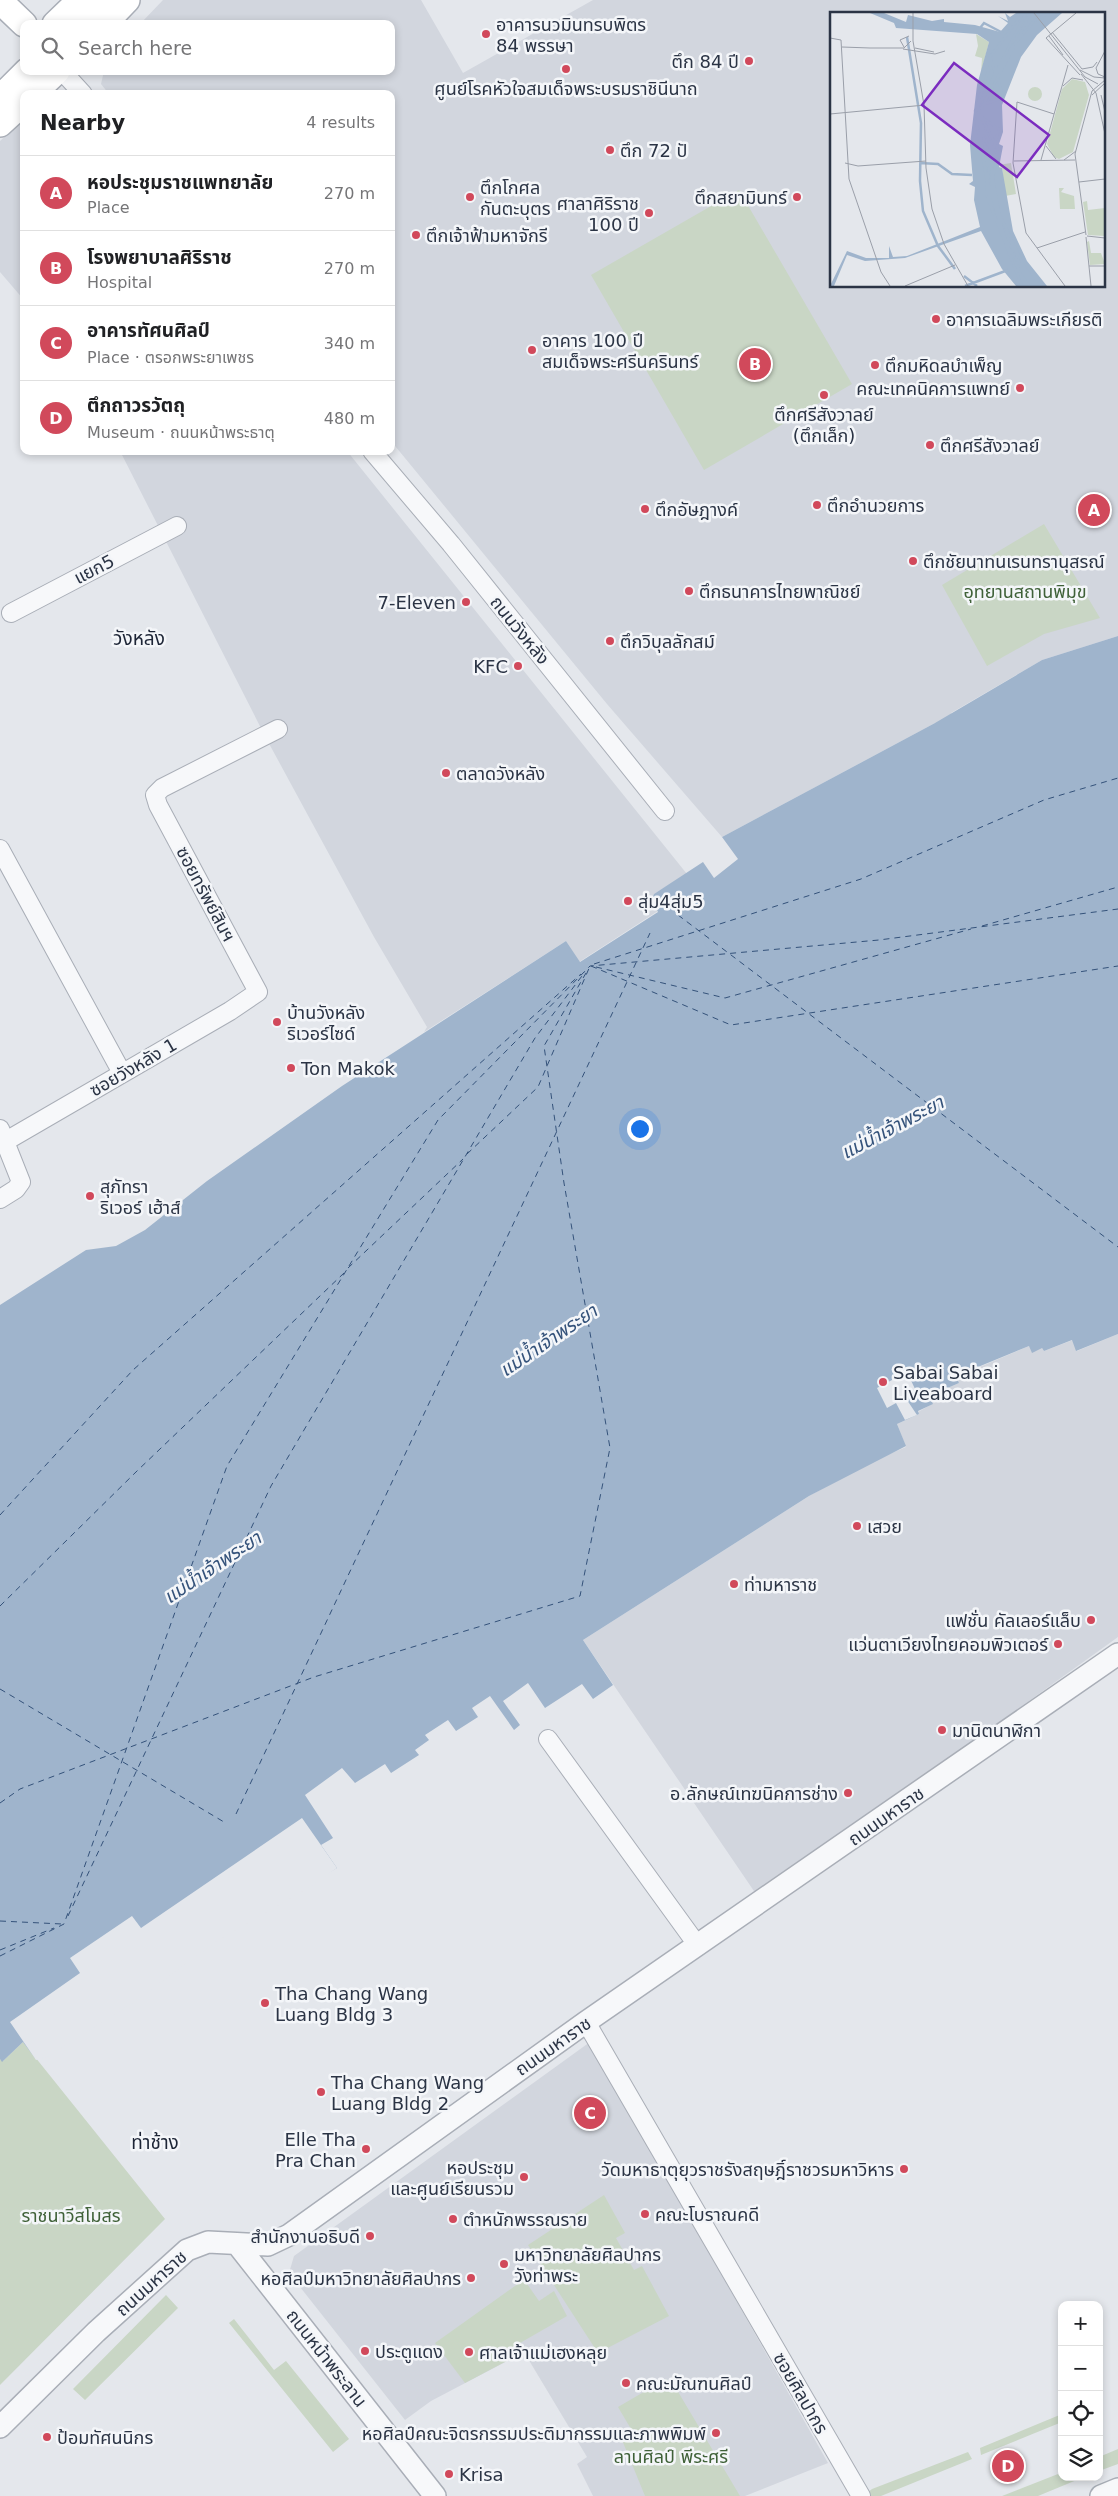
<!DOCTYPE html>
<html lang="en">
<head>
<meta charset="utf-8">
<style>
	body { margin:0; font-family:"DejaVu Sans","Noto Sans Thai",sans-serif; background:#f2f2f2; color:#202124 }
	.controls { position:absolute; right:15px; bottom:15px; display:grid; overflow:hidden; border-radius:10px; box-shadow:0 2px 8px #0003 }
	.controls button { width:45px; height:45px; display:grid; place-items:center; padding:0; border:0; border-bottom:1px solid #e0e0e0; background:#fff; color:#202124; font:25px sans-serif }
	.you { position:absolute; left:639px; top:1128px; width:18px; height:18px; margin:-12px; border:4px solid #fff; border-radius:50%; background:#1a73e8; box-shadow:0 0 0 8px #1a73e833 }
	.badge { display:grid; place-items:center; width:32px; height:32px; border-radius:50%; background:#d1495b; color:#fff; font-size:16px; font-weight:700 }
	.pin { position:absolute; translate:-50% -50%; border:2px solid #fff; box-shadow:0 1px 5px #0006 }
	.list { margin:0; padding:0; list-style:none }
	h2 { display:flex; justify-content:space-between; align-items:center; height:65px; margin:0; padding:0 20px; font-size:21px }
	h2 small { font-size:16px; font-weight:400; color:#757577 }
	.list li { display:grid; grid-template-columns:32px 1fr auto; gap:15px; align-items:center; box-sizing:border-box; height:75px; padding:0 20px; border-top:1px solid #e0e0e0 }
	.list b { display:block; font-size:19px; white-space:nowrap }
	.list p { margin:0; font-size:16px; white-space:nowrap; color:#757577 }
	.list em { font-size:16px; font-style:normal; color:#757577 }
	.icon { flex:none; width:28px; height:28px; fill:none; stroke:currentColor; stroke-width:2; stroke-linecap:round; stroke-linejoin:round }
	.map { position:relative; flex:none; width:1118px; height:2496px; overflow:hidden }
	.search { position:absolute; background:#fff; box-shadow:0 2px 8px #0003; left:20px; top:20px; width:375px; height:55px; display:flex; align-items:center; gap:12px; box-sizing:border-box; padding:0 18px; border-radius:10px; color:#757577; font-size:19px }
	.panel { position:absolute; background:#fff; box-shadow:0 2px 8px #0003; left:20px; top:90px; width:375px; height:365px; border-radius:10px }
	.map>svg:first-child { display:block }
	.built { fill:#d2d6de; fill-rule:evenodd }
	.green { fill:#c9d6c5 }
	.water { fill:#9fb4cc }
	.pier { fill:#e4e7ec }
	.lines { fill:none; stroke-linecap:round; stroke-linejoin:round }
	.ferry { stroke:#34527a; stroke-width:1; stroke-dasharray:6 5; stroke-linecap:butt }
	.minor-casing { stroke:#a9aeb7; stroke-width:20 }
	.tertiary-casing { stroke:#a9aeb7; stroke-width:24 }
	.secondary-casing { stroke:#a9aeb7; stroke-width:28 }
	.minor { stroke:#f7f8fa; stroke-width:18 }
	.tertiary { stroke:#f7f8fa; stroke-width:21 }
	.secondary { stroke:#fff; stroke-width:25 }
	.poi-dot { fill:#d1495b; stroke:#f4f6f9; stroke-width:2 }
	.labels { text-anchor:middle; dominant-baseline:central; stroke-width:5; stroke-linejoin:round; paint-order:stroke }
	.poi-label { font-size:18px; fill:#2b3445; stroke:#f4f6f9; text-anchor:start }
	.street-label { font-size:18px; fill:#2b3445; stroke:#f4f6f9 }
	.park-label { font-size:18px; fill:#3f6138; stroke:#f4f6f9 }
	.neighbourhood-label { font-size:19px; fill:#1d2536; stroke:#f4f6f9 }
	.water-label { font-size:19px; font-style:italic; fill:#34527a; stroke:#f4f6f9 }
	.inset-river { fill:none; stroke:#9fb4cc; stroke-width:2.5 }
	.inset-road { fill:none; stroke:#9a9fa9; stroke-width:1 }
	.view { fill:#7b2cbf; fill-opacity:0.15; stroke:#7b2cbf; stroke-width:2.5 }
	.inset-edge { fill:none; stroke:#2b3445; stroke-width:2.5 }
</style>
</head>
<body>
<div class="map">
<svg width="1118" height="2496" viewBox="0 0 1118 2496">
	<rect width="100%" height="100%" fill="#e4e7ec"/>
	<path class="built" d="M 163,0 L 421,0 L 463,73 L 593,0 L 1118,0 L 1118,636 L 1042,660 L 951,713 L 961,731 L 935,723 L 722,837 L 607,704 L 391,441 L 391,94 L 109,94 L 101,84 L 104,71 L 391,71 L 391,24 L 140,24 ZM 832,14 L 1104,14 L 1104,286 L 832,286 Z
		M 24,119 L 24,300 L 0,272 L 0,141 Z
		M 120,451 L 347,451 L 687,874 L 654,894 L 652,899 L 658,911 L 579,962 L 566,941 L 424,1032 L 427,1027 L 374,937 L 266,738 Z
		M 1118,1334 L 1118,1637 L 855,1826 L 756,1894 L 583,1640 L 809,1496 L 873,1461 L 906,1447 L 897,1424 L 919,1414 L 918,1412 L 932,1404 L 929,1396 L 959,1383 L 956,1377 L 1029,1346 L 1042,1348 L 1044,1351 L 1073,1340 L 1077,1351 Z
		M 590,2042 L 828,2463 L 745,2496 L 593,2496 L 577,2464 L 587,2457 L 524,2352 L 431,2401 L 405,2420 L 289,2273 L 294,2256 Z"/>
	<path class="green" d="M 739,190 L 852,384 L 704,470 L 591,275 Z
		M 1044,524 L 1100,618 L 1044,634 L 987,666 L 942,585 Z
		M 23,2042 L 165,2219 L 0,2385 L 0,2059 L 3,2061 Z
		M 604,2195 L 625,2233 L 616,2238 L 634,2270 L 642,2266 L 669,2316 L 598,2353 L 528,2245 Z
		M 522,2281 L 525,2281 L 539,2301 L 554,2291 L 567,2316 L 520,2343 L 524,2352 L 465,2383 L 435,2343 Z
		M 166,2295 L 178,2308 L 85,2400 L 73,2389 Z
		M 234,2319 L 274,2370 L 286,2361 L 349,2439 L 333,2452 L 229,2323 Z
		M 666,2379 L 677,2390 L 740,2496 L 645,2496 L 620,2435 L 631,2429 L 618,2407 Z
		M 1062,2414 L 1062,2422 L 981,2455 L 980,2448 Z
		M 1118,2449 L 1118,2464 L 1099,2471 L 1099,2457 Z
		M 968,2452 L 972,2459 L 881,2496 L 868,2496 L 867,2493 L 872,2489 Z
		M 1058,2474 L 1062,2477 L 1084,2477 L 1038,2496 L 1002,2496 Z"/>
	<path class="water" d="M 1118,636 L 1118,1334 L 1076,1351 L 1072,1340 L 1044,1351 L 1042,1348 L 1032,1353 L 1029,1346 L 956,1376 L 959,1383 L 929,1396 L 933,1404 L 918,1411 L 919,1414 L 897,1424 L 906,1446 L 809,1496 L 583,1640 L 613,1685 L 593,1699 L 582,1684 L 545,1708 L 528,1683 L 503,1701 L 520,1725 L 514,1730 L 490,1696 L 472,1708 L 478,1717 L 456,1731 L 448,1720 L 425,1735 L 429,1740 L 415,1750 L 419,1755 L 391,1773 L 385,1764 L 355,1783 L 342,1768 L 305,1795 L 333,1838 L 321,1845 L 337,1868 L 215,1939 L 35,2058 L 23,2042 L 2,2062 L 0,2059 L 0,1305 L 86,1250 L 116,1246 L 145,1230 L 207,1181 L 342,1086 L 566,941 L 580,962 L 658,912 L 652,899 L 654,894 L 703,862 L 714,878 L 738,859 L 722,837 L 935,723 L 1042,660 Z"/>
	<path class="pier" d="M 907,1372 L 916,1391 L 905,1397 L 917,1415 L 905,1420 L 896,1403 L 887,1408 L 877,1388 Z
		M 302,1818 L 337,1868 L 308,1888 L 217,1941 L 131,2004 L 85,2033 L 49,2056 L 36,2060 L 10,2022 L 80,1973 L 70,1958 L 132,1916 L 141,1928 Z"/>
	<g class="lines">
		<path class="ferry" d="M 678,915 L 1118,1247
			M 982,926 L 1118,887
			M 594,964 L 861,879 L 1044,800 L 1118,778
			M 591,966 L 731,1025 L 1118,966
			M 596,967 L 725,998 L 971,929
			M 467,1154 L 538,1087 L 590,966
			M 348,1268 L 463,1159
			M 0,1515 L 133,1370 L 581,974
			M 0,1606 L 137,1471 L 344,1273
			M 0,1689 L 224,1822
			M 0,1803 L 20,1789 L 314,1677 L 580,1596 L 610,1448 L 564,1183 L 544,1046 L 586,973
			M 236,1814 L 650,933
			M 68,1916 L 271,1486 L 535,1038 L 585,972
			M 0,1921 L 62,1924
			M 0,1950 L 54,1928
			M 0,1956 L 64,1924 L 227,1466 L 438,1120 L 590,966 L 879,940 L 1118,909"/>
		<defs>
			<path id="minor" d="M 62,71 L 83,94
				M 372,451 L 451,544 L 665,811
				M 11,613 L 177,526
				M 0,849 L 122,1073
				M 0,1129 L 21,1182 L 16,1189 L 0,1199
				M 6,1141 L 230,1011 L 258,992 L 158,805 L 155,795 L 162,788 L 278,729
				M 548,1739 L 698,1946
				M 586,2022 L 861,2496"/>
			<path id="tertiary" d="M 237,2244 L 435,2496
				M 0,2427 L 96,2332 L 187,2250 L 208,2242 L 268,2245 L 289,2235 L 586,2022 L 1118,1654
				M 1101,2496 L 1118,2489"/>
			<path id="secondary" d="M 0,1 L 24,24
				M 55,24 L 80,0
				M 77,24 L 102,0
				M 104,24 L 127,0
				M 33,94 L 57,71
				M 0,98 L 27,71
				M 0,124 L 24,102"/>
		</defs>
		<use href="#minor" class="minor-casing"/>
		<use href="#tertiary" class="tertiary-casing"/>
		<use href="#secondary" class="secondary-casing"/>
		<use href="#minor" class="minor"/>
		<use href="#tertiary" class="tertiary"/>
		<use href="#secondary" class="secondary"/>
	</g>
	<g class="poi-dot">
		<circle cx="486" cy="34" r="5"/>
		<circle cx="749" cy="61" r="5"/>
		<circle cx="566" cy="69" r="5"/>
		<circle cx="610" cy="150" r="5"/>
		<circle cx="470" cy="197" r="5"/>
		<circle cx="797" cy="197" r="5"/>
		<circle cx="649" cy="213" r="5"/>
		<circle cx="416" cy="235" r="5"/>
		<circle cx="936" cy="319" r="5"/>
		<circle cx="532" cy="350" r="5"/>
		<circle cx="875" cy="365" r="5"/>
		<circle cx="1020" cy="388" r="5"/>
		<circle cx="824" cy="395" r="5"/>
		<circle cx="930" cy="445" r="5"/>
		<circle cx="817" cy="505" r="5"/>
		<circle cx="645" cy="509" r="5"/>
		<circle cx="913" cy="561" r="5"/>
		<circle cx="689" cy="591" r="5"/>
		<circle cx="466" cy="602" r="5"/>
		<circle cx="610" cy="641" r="5"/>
		<circle cx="518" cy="666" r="5"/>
		<circle cx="446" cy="773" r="5"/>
		<circle cx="628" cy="901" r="5"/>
		<circle cx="277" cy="1022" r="5"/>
		<circle cx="291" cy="1068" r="5"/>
		<circle cx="90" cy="1196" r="5"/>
		<circle cx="883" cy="1382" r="5"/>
		<circle cx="857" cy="1526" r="5"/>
		<circle cx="734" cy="1584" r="5"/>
		<circle cx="1091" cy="1620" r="5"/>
		<circle cx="1058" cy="1644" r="5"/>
		<circle cx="942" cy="1730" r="5"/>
		<circle cx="848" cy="1793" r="5"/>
		<circle cx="265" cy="2003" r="5"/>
		<circle cx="321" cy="2092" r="5"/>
		<circle cx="366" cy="2149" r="5"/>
		<circle cx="904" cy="2169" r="5"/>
		<circle cx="524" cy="2177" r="5"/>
		<circle cx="645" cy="2214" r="5"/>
		<circle cx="453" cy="2219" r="5"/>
		<circle cx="370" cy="2236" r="5"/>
		<circle cx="504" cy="2264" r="5"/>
		<circle cx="471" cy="2278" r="5"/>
		<circle cx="365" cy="2351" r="5"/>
		<circle cx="469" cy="2352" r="5"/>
		<circle cx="626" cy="2383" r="5"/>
		<circle cx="716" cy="2433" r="5"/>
		<circle cx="47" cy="2437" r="5"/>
		<circle cx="449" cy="2474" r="5"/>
	</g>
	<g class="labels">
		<g class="poi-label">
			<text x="496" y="24">อาคารนวมินทรบพิตร<tspan x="496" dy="21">84 พรรษา</tspan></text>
			<text x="739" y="61" text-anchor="end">ตึก 84 ปี</text>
			<text x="566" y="88" text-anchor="middle">ศูนย์โรคหัวใจสมเด็จพระบรมราชินีนาถ</text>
			<text x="620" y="150">ตึก 72 ปั</text>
			<text x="480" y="187">ตึกโกศล<tspan x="480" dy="21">กันตะบุตร</tspan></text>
			<text x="787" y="197" text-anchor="end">ตึกสยามินทร์</text>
			<text x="639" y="203" text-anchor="end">ศาลาศิริราช<tspan x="639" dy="21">100 ปี</tspan></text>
			<text x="426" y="235">ตึกเจ้าฟ้ามหาจักรี</text>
			<text x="946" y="319">อาคารเฉลิมพระเกียรติ</text>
			<text x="542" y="340">อาคาร 100 ปี<tspan x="542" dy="21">สมเด็จพระศรีนครินทร์</tspan></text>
			<text x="885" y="365">ตึกมหิดลบำเพ็ญ</text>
			<text x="1010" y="388" text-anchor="end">คณะเทคนิคการแพทย์</text>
			<text x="824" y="414" text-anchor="middle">ตึกศรีสังวาลย์<tspan x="824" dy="21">(ตึกเล็ก)</tspan></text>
			<text x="940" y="445">ตึกศรีสังวาลย์</text>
			<text x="827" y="505">ตึกอำนวยการ</text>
			<text x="655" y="509">ตึกอัษฎางค์</text>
			<text x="923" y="561">ตึกชัยนาทนเรนทรานุสรณ์</text>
			<text x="699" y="591">ตึกธนาคารไทยพาณิชย์</text>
			<text x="456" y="602" text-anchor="end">7-Eleven</text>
			<text x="620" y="641">ตึกวิบุลลักสม์</text>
			<text x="508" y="666" text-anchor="end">KFC</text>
			<text x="456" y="773">ตลาดวังหลัง</text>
			<text x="638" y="901">สุ่ม4สุ่ม5</text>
			<text x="287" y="1012">บ้านวังหลัง<tspan x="287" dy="21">ริเวอร์ไซด์</tspan></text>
			<text x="301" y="1068">Ton Makok</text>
			<text x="100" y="1186">สุภัทรา<tspan x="100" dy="21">ริเวอร์ เฮ้าส์</tspan></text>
			<text x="893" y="1372">Sabai Sabai<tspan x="893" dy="21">Liveaboard</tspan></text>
			<text x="867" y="1526">เสวย</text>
			<text x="744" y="1584">ท่ามหาราช</text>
			<text x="1081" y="1620" text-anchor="end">แฟชั่น คัลเลอร์แล็บ</text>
			<text x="1048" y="1644" text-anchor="end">แว่นตาเวียงไทยคอมพิวเตอร์</text>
			<text x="952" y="1730">มานิตนาฬิกา</text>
			<text x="838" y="1793" text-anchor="end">อ.ลักษณ์เทฆนิคการช่าง</text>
			<text x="275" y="1993">Tha Chang Wang<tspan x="275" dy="21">Luang Bldg 3</tspan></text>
			<text x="331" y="2082">Tha Chang Wang<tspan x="331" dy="21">Luang Bldg 2</tspan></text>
			<text x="356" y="2139" text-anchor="end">Elle Tha<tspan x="356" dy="21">Pra Chan</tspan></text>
			<text x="514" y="2167" text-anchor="end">หอประชุม<tspan x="514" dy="21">และศูนย์เรียนรวม</tspan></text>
			<text x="894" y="2169" text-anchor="end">วัดมหาธาตุยุวราชรังสฤษฎิ์ราชวรมหาวิหาร</text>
			<text x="655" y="2214">คณะโบราณคดี</text>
			<text x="463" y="2219">ตำหนักพรรณราย</text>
			<text x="360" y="2236" text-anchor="end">สำนักงานอธิบดี</text>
			<text x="514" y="2254">มหาวิทยาลัยศิลปากร<tspan x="514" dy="21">วังท่าพระ</tspan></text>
			<text x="461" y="2278" text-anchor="end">หอศิลป์มหาวิทยาลัยศิลปากร</text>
			<text x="375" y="2351">ประตูแดง</text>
			<text x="479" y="2352">ศาลเจ้าแม่เฮงหลุย</text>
			<text x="636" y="2383">คณะมัณฑนศิลป์</text>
			<text x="706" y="2433" text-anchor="end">หอศิลป์คณะจิตรกรรมประติมากรรมและภาพพิมพ์</text>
			<text x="57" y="2437">ป้อมทัศนนิกร</text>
			<text x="459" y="2474">Krisa</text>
		</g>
		<g class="street-label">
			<text transform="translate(94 569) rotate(-27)">แยก5</text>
			<text transform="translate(520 630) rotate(51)">ถนนวังหลัง</text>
			<text transform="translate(206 894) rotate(62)">ซอยทรัพย์สินฯ</text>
			<text transform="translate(133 1067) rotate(-30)">ซอยวังหลัง 1</text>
			<text transform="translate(886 1816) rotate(-35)">ถนนมหาราช</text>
			<text transform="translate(553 2046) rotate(-35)">ถนนมหาราช</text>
			<text transform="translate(151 2283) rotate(-42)">ถนนมหาราช</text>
			<text transform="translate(327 2358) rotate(52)">ถนนหน้าพระลาน</text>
			<text transform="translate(801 2393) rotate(60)">ซอยศิลปากร</text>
		</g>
		<g class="park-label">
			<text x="1025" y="591">อุทยานสถานพิมุข</text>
			<text x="71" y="2215">ราชนาวีสโมสร</text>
			<text x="671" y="2456">ลานศิลป์ พีระศรี</text>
		</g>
		<g class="neighbourhood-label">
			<text x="139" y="638">วังหลัง</text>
			<text x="155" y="2142">ท่าช้าง</text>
		</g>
		<g class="water-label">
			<text transform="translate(892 1127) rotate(-28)">แม่น้ำเจ้าพระยา</text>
			<text transform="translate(548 1340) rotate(-34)">แม่น้ำเจ้าพระยา</text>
			<text transform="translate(212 1567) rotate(-34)">แม่น้ำเจ้าพระยา</text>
		</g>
	</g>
	<g transform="translate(830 12)">
		<rect width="275" height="275" fill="#e4e7ec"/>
		<path d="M 146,22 L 159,30 L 151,61 L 152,46 L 145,44 L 148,34 ZM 242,67 L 255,70 L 259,83 L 243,140 L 229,147 L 224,145 L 217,132 L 232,77 ZM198 82a7 7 0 1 1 14 0a7 7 0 1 1-14 0ZM 181,151 L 186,182 L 175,184 L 172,156 L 168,153 ZM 229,176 L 234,176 L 231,180 L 244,184 L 245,197 L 230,197 ZM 257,189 L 258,198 L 275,196 L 275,224 L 258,223 L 253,190 ZM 259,229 L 261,241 L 271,241 L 275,252 L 260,253 L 257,230 Z" fill="#c9d6c5"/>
		<path d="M 40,1 L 54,1 L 76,10 L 78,3 L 102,9 L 114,7 L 114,10 L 145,13 L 170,20 L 178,11 L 168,4 L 178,9 L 175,1 L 180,5 L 186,1 L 232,1 L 207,23 L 191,45 L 172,93 L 173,120 L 169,132 L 173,134 L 169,155 L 172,156 L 183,219 L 197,249 L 217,274 L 186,274 L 172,257 L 151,219 L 75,246 L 35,249 L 17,243 L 4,274 L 0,274 L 17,239 L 36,246 L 59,246 L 59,234 L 63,245 L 77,244 L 150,215 L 144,188 L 145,175 L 139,172 L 143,169 L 140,133 L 147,73 L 159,30 L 147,22 L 66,16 L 64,11 Z" fill="#9fb4cc"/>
		<path class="inset-river" d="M 150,16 L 154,11 L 173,21M 77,25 L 91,111 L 90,169 L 93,199 L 108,234 L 125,257M 187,29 L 200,1M 161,48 L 166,63M 168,67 L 173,84M 157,78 L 196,1M 154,92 L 173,86M 147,94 L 160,54 L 160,45 L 193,1M 146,95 L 168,137M 147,98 L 152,95 L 184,35M 147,102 L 169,117 L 163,137M 147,103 L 164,140M 146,108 L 162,198M 150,120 L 156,163M 161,141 L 162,184 L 172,212M 154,143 L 168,137M 166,148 L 159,156 L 156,182 L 192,274M 90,151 L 108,152 L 122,162 L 142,163M 164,157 L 161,168 L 168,202M 157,167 L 174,226 L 191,246M 170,210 L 176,228M 174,229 L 204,274M 181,229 L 188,243M 192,248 L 191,258 L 202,274M 194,255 L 206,274M 134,264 L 147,274M 135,274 L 178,258M 208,274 L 195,256 L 169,201 L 163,166 L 167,146 L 154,127 L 145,99 L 183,34 L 204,9 L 219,1"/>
		<path class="inset-road" d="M 83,1 L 83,29 L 94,93 L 96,156 L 102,197 L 114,232 L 138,274M 204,1 L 255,65 L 268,72M 246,1 L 216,26 L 250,63M 222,20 L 252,57 L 263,55 L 267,50M 219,24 L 233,43M 0,26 L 11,28 L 19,167 L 51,260 L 60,274M 12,35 L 40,36M 74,35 L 70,28 L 79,24M 40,36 L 74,36 L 81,29M 85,36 L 104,40M 73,37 L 105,42 L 115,39M 275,39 L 266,56 L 268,62 L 275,65M 250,58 L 264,65 L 275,66M 251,62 L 266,81 L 275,122M 233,74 L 242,66 L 253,68M 262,83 L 275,71M 271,83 L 275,100M 0,102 L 95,93M 224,102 L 187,90 L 183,151 L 196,221 L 235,274M 216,134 L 226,147M 211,148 L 238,53M 234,148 L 246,139M 184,149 L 245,148M 15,151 L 28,154 L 96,149M 249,170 L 275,167M 256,223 L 245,142 L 262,79 L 275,68M 257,224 L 275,226M 256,225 L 261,274M 207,236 L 255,220M 259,254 L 275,254M 75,274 L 125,253"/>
		<path class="view" d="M 124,51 L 219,123 L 187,165 L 92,93 Z"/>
		<rect width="275" height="275" class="inset-edge"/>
	</g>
</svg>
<div class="controls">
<button>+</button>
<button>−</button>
<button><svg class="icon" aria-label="locate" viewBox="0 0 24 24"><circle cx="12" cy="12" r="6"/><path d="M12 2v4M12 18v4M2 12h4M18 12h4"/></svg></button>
<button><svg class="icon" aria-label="layers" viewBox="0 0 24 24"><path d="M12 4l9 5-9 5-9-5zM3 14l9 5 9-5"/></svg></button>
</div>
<div class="you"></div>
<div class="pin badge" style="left:1094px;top:510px">A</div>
<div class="pin badge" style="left:755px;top:364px">B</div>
<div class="pin badge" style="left:590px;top:2113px">C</div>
<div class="pin badge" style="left:1008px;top:2466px">D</div>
<div class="search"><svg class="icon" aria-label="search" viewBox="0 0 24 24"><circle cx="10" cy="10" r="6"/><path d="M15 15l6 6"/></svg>Search here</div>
<section class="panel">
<h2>Nearby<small>4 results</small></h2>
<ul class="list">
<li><span class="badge">A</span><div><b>หอประชุมราชแพทยาลัย</b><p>Place</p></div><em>270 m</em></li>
<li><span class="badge">B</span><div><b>โรงพยาบาลศิริราช</b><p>Hospital</p></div><em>270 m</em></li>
<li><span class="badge">C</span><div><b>อาคารทัศนศิลป์</b><p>Place · ตรอกพระยาเพชร</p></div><em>340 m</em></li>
<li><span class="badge">D</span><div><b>ตึกถาวรวัตถุ</b><p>Museum · ถนนหน้าพระธาตุ</p></div><em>480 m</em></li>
</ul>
</section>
</div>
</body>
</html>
